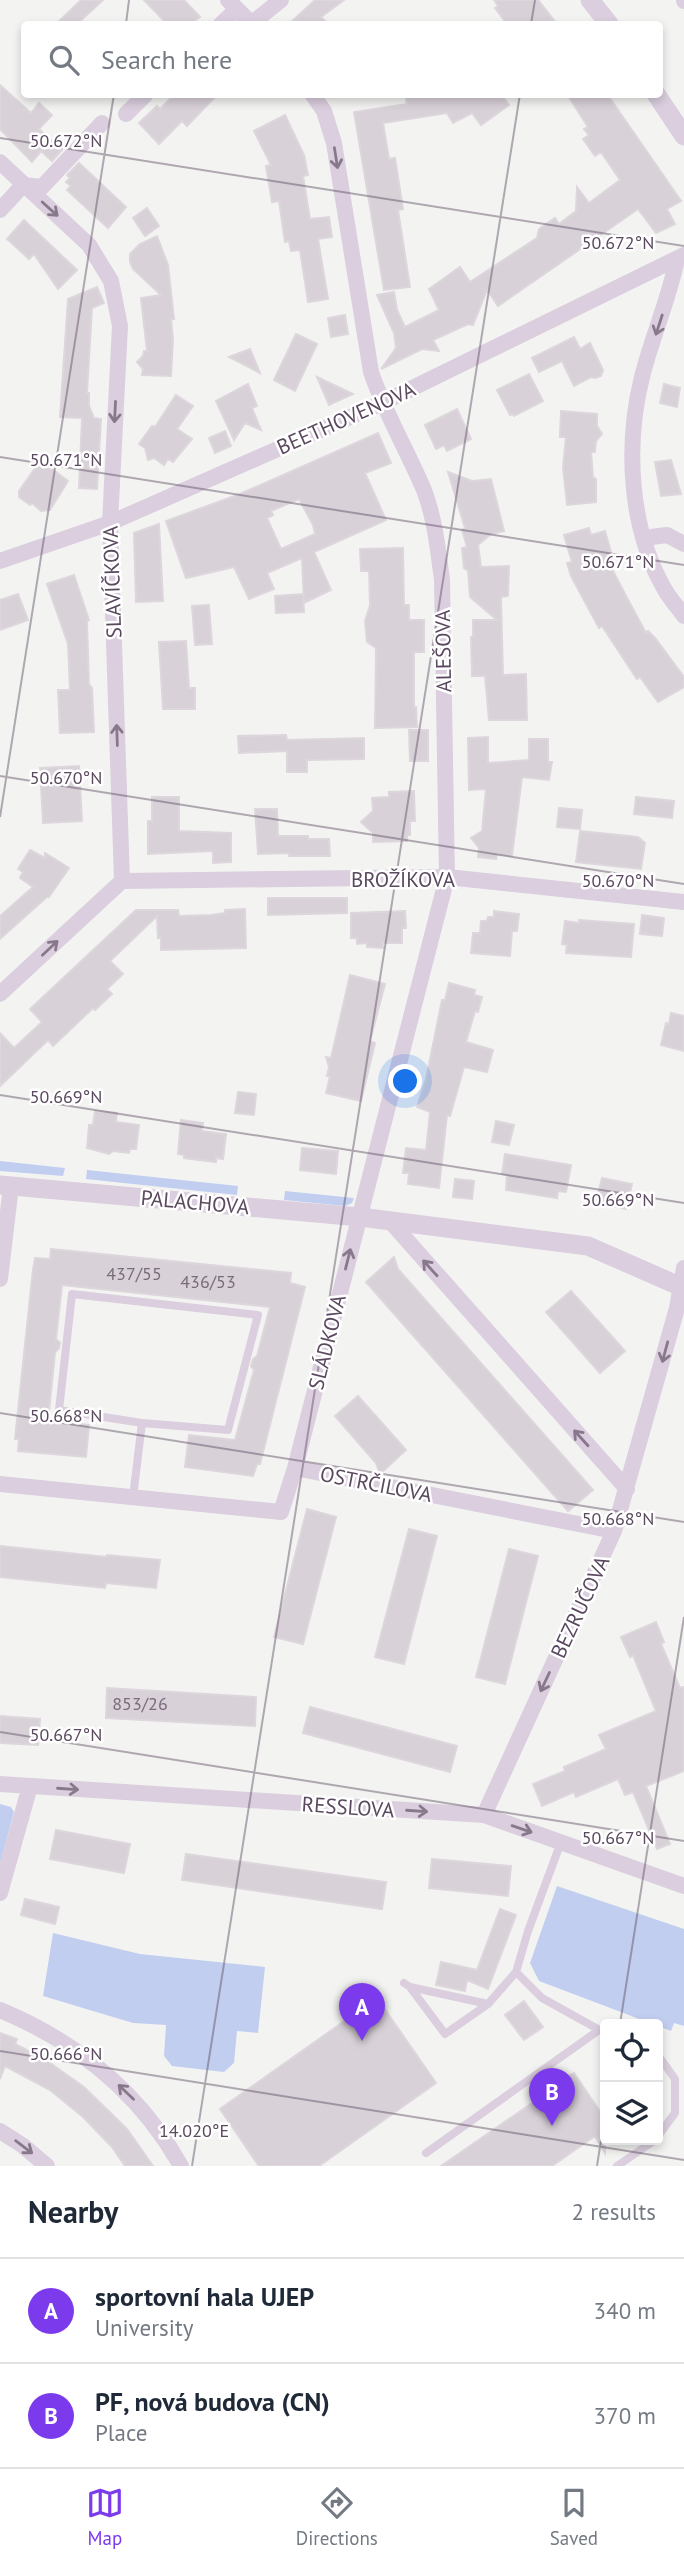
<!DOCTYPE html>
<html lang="en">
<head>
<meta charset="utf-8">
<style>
	body { margin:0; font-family:"PT Sans",sans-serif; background:#f6f6f7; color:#1f2937 }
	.controls { position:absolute; right:21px; bottom:21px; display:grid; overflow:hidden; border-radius:7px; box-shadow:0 4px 10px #0003 }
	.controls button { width:63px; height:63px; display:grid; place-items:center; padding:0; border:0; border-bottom:2px solid #e0e1e3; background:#fff; color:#1f2937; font:35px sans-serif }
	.you { position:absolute; left:406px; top:1082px; width:24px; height:24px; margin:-18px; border:5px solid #fff; border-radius:50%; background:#1a73e8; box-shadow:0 0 0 10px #1a73e833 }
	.badge { display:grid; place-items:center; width:46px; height:46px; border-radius:50%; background:#7c3aed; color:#fff; font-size:23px; font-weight:700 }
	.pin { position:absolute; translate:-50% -58px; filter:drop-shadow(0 2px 4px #0008) }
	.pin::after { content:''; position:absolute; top:37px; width:24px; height:21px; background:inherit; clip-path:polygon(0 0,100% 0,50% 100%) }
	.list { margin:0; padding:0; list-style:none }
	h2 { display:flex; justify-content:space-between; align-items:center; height:91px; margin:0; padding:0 28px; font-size:30px }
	h2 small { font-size:23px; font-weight:400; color:#747a83 }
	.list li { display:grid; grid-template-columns:46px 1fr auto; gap:21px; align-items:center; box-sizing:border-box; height:105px; padding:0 28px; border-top:2px solid #e0e1e3 }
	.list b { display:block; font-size:26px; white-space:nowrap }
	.list p { margin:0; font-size:23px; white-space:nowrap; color:#747a83 }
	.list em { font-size:23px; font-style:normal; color:#747a83 }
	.icon { flex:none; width:38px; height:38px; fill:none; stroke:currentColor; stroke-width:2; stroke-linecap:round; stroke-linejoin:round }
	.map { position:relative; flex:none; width:684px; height:2166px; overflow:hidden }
	.search { position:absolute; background:#fff; box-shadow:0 4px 10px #0003; left:21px; right:21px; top:21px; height:77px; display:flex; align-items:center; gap:18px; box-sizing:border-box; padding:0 24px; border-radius:7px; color:#747a83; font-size:26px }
	.sheet { height:301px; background:#fff }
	nav { display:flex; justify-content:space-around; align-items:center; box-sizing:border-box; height:98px; border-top:2px solid #e0e1e3; background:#fff; font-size:19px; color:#747a83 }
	nav a { display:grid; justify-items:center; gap:4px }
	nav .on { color:#7c3aed }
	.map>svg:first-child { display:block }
	.green { fill:#c1cef0 }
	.building { fill:#d8d1d8; stroke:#ddd6dc; stroke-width:2; fill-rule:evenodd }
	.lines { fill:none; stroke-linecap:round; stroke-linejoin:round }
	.service { stroke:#dbcede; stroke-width:8 }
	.minor { stroke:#dbcede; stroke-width:16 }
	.tertiary { stroke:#dbcede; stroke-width:19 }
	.oneway { stroke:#88788b }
	.ticks { fill:none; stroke:#5b495f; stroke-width:2; stroke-opacity:0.45 }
	.labels { text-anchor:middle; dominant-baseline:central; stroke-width:5; stroke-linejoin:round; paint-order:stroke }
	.number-label { font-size:18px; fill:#7a6b7d }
	.street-label { font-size:21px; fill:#5b495f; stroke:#fff }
	.ticks-label { font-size:18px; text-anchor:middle; fill:#5b495f; stroke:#fff; stroke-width:5; stroke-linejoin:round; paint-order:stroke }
</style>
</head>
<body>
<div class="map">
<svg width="684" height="2166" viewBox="0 0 684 2166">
	<rect width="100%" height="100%" fill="#f3f4f2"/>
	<path class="green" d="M 0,1161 L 65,1168 L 63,1176 L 0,1171 Z
		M 87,1170 L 238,1186 L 237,1195 L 86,1179 Z
		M 285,1191 L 354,1198 L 352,1203 L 345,1206 L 284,1200 Z
		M 0,1804 L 11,1807 L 14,1812 L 0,1864 Z
		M 557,1886 L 684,1929 L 684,2026 L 674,2023 L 671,2031 L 539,1981 L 530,1963 Z
		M 53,1933 L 140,1954 L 265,1967 L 258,2033 L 237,2031 L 234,2063 L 224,2072 L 172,2066 L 164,2056 L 166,2025 L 133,2023 L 43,1996 Z"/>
	<path class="building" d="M 81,0 L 103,0 L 77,24 L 56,24 Z
		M 144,0 L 184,0 L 200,17 L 191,24 L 167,24 Z
		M 315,0 L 344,0 L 321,17 L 328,24 L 289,24 Z
		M 494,0 L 538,0 L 557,24 L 507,24 L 495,8 L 498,6 Z
		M 0,85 L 31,113 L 39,103 L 52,115 L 39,129 L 62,150 L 52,161 L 41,151 L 32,162 L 0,129 Z
		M 175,94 L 218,94 L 187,126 L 182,121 L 159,144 L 139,123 L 157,106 L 160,109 Z
		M 405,94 L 501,94 L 509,105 L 481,125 L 472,113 L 453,123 L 447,113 L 383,123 L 389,159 L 395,158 L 403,209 L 398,210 L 410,287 L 384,290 L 354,112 L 407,104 Z
		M 567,94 L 607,94 L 681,201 L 667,209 L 675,224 L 656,233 L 638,209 L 498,306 L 487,290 L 473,325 L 468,324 L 433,340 L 439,351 L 422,349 L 381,369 L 396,348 L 394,333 L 377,295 L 394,292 L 397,310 L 405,327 L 439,310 L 429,289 L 460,267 L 470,282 L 537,238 L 539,229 L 546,224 L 555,218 L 559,224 L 576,211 L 577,187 L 589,203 L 620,180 L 601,152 L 595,156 L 583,139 L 589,135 L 584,129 L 588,127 Z
		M 285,115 L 304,155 L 308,175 L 303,176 L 310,219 L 329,217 L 332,237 L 318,239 L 328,299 L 308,302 L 300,250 L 291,251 L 289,241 L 285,242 L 279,201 L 272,202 L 266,166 L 271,165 L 254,131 Z
		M 79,163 L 126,207 L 108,228 L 67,190 L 71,186 L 66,182 L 70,178 L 67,175 Z
		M 147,208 L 159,226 L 145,236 L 133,218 Z
		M 24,220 L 77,270 L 58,289 L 34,254 L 29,259 L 7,239 Z
		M 157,236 L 168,265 L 174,319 L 171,319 L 173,340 L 171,376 L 142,375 L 143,369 L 137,362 L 143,356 L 144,351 L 147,351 L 141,298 L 161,295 L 133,269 L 130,262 L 130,254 L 140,244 Z
		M 97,287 L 104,303 L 92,308 L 87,393 L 89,393 L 89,406 L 94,418 L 101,419 L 97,489 L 79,488 L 82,418 L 60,417 L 68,299 Z
		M 345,315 L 348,334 L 331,337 L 328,318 Z
		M 296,334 L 317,344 L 295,391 L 274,380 Z
		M 574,337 L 580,349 L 590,343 L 603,370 L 601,376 L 595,378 L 591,377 L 574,386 L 562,361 L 539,372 L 532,358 Z
		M 250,349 L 260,373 L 229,357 Z
		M 529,374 L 543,401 L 514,416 L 513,414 L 510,415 L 497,390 Z
		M 317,377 L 353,394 L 329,405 Z
		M 248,384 L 257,406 L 252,408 L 261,430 L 245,423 L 234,440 L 216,401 Z
		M 664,384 L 680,388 L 677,407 L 660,403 Z
		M 176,395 L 193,406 L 177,429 L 192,439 L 173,462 L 168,459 L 164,465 L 154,458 L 148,460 L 145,448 L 139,444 L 152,426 L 155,427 Z
		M 457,409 L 471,439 L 447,451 L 444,445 L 436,449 L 425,425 Z
		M 561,411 L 597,414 L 597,426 L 602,434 L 596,441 L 595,452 L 591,452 L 593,477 L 596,479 L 596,502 L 567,505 L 563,467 L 566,437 L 560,437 Z
		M 225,431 L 231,446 L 215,453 L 209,438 Z
		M 378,433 L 391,463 L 365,473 L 386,520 L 314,552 L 331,590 L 304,603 L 302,558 L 267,573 L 274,589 L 249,599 L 234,567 L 186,578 L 166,521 L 240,494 ZM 299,499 L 313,525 L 315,534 L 281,549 L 267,518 L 273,515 L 271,511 Z
		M 671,460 L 681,494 L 661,496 L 655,462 Z
		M 44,463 L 68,481 L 50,510 L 41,511 L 32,503 L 30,505 L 19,497 L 19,491 L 38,464 L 42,467 Z
		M 448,472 L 472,481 L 491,479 L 504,531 L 491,534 L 478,545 L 481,567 L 509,566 L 508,596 L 501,597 L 503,675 L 526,674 L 527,720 L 489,720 L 485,676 L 472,676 L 471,637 L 473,637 L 473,620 L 497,620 L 470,597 L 468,571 L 464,568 L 462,548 L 467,547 L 462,530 L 465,528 Z
		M 159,524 L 163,601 L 136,602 L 134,533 Z
		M 589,528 L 591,535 L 605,531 L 615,566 L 611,567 L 625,594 L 646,633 L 648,631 L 655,638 L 684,677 L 684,687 L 658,702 L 640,677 L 637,679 L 602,626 L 599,628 L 571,576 L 567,563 L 572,562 L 564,535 Z
		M 403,548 L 404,605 L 409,605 L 409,620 L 424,620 L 424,652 L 414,652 L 414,707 L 416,707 L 417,727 L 375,728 L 376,648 L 367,642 L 365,621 L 370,605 L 369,571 L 361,571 L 360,549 Z
		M 74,575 L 89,620 L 87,621 L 89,684 L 92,688 L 94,732 L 60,733 L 58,690 L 70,690 L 68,644 L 47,584 Z
		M 18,594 L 28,620 L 0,630 L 0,600 Z
		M 303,594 L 304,612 L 276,613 L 275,596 Z
		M 209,605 L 212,644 L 195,645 L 192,606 Z
		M 186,641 L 189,688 L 195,688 L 195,709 L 163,709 L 159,642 Z
		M 409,730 L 428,730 L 428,761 L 410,761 Z
		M 286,735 L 287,740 L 364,738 L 364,759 L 307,760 L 307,772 L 287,772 L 287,751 L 239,753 L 238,736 Z
		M 488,737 L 488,763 L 529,760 L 529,739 L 548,739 L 548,762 L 552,762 L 549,780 L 522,777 L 512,856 L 497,854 L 496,859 L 478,857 L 479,848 L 471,838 L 482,831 L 486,789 L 469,790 L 468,738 Z
		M 79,766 L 82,821 L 43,823 L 40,768 Z
		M 414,791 L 415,821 L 410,821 L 410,835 L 407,835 L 407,841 L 373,842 L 373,833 L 361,822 L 373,811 L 372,798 L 389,797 L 389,792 Z
		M 152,797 L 179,797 L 179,831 L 231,833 L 231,862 L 213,863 L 213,851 L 148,854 L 148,821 L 152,821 Z
		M 636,797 L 674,801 L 672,818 L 634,814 Z
		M 559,808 L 582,810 L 580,829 L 557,827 Z
		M 255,809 L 277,809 L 278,836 L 308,836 L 308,839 L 329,839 L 330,856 L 289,856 L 289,853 L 258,854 Z
		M 580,831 L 638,837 L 645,843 L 641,869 L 576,862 Z
		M 30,850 L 45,858 L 45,853 L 69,868 L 49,897 L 48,896 L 0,939 L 0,916 L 33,887 L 20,878 L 23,872 L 18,869 Z
		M 268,898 L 347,898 L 347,913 L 268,915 Z
		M 245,909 L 246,948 L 161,950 L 161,938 L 158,938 L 157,916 L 110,961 L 123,974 L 107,989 L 112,994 L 95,1010 L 93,1008 L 53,1046 L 48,1040 L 0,1086 L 0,1033 L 14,1048 L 42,1022 L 30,1009 L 136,910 L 178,910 L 179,916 L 211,915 L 225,913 L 225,910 Z
		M 405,911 L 406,928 L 402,928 L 402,943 L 383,943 L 383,948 L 367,947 L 367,943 L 357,944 L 357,938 L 351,938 L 351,913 Z
		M 494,911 L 519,914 L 517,931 L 512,931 L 510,956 L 471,953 L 473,933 L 480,933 L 481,921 L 487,921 L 488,917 L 494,917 Z
		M 642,915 L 664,918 L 662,936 L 640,934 Z
		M 579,920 L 634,924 L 631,957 L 566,953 L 567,945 L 562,944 L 565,921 L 579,923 Z
		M 350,975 L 385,984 L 370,1041 L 375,1043 L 361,1101 L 326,1093 L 330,1076 L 327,1076 L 329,1067 L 326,1057 L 331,1058 Z
		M 449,983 L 475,990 L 474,995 L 482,997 L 478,1012 L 475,1011 L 466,1042 L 493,1050 L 487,1072 L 464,1067 L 450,1116 L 447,1115 L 439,1188 L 408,1184 L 409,1173 L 403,1173 L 406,1148 L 426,1150 L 430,1112 L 417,1107 L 426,1079 L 442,1000 L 445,1000 Z
		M 671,1013 L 684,1016 L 684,1051 L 661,1045 L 666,1023 L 669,1024 Z
		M 238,1092 L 256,1094 L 254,1115 L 235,1113 Z
		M 95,1111 L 117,1113 L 116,1122 L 139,1125 L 136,1149 L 130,1149 L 129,1153 L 113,1151 L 109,1154 L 87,1148 L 89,1125 L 93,1125 Z
		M 181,1120 L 203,1123 L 202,1131 L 226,1134 L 223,1159 L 216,1158 L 216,1162 L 184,1158 L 184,1155 L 178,1154 Z
		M 496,1121 L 514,1125 L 509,1145 L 492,1142 Z
		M 302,1148 L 338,1151 L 336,1174 L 300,1170 Z
		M 505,1154 L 571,1165 L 566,1192 L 558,1191 L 557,1198 L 506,1190 L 507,1175 L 502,1174 Z
		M 602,1178 L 632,1184 L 626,1209 L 596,1202 Z
		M 455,1179 L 474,1181 L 472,1199 L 453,1197 Z
		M 51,1249 L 291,1273 L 290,1283 L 305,1287 L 260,1464 L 257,1464 L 253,1476 L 185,1467 L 189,1435 L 235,1440 L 254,1370 L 251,1366 L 253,1359 L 257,1356 L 270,1307 L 62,1285 L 56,1339 L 60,1343 L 59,1348 L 55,1353 L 48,1421 L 89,1425 L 86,1457 L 18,1451 L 19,1439 L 15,1439 L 33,1269 L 35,1258 L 50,1259 Z
		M 394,1257 L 398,1269 L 593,1490 L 568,1511 L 366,1282 Z
		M 571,1291 L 625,1351 L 600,1373 L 546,1312 Z
		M 358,1396 L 406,1450 L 380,1474 L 376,1463 L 335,1416 Z
		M 307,1509 L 336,1517 L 303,1644 L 274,1637 Z
		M 409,1529 L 437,1536 L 404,1664 L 375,1657 Z
		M 0,1546 L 107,1557 L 107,1555 L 160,1560 L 156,1588 L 106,1583 L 105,1588 L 0,1577 Z
		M 509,1549 L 538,1556 L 505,1684 L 476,1677 Z
		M 656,1622 L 664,1642 L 661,1644 L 680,1688 L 684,1687 L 684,1771 L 646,1786 L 670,1844 L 657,1849 L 633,1792 L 625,1795 L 618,1779 L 576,1797 L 574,1792 L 542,1806 L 533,1784 L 565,1771 L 564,1767 L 606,1749 L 599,1735 L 656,1711 L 633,1655 L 630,1657 L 621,1637 Z
		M 107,1688 L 256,1697 L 255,1726 L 106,1718 Z
		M 310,1707 L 457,1746 L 450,1772 L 303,1733 Z
		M 0,1716 L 40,1719 L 38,1745 L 0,1743 Z
		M 56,1830 L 130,1844 L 124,1873 L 50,1859 Z
		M 186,1854 L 386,1882 L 382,1909 L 182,1880 Z
		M 432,1859 L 511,1866 L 508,1896 L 429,1888 Z
		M 25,1899 L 59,1907 L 55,1924 L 21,1915 Z
		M 500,1909 L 516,1915 L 488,1989 L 467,1980 L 465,1991 L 436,1985 L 441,1962 L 477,1970 Z
		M 377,1998 L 436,2083 L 319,2166 L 259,2166 L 220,2109 Z
		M 524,2001 L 543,2027 L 524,2040 L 505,2015 Z
		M 0,2033 L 17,2039 L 15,2044 L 46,2060 L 84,2087 L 127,2129 L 153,2166 L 125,2166 L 112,2147 L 83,2117 L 50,2090 L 5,2066 L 0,2079 Z
		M 574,2073 L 605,2119 L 605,2153 L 595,2136 L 552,2166 L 441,2166 L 545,2094 L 543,2091 Z"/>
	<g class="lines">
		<path class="service" d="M 133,1497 L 142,1423 L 228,1430 L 258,1315 L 72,1294 L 59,1410 L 142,1423
			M 516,1972 L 542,1998 L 605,2033
			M 404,1983 L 410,1987 L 445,2034 L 488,2004 L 516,1972 L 528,1931 L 561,1842
			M 410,1987 L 488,2004
			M 658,2055 L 675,2079 L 675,2113 L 658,2136
			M 426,2153 L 599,2030
			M 617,2166 L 655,2140"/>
		<path class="minor" d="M 228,0 L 252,24
			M 684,0 L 684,1
			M 221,24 L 237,9
			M 251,24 L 281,0
			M 126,114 L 146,94
			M 0,162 L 89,245 L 111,281 L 120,326 L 110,523 L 122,881 L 0,994
			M 0,210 L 23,185 L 42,187 L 102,123
			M 677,259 C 669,299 652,337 642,377 C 625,445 629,528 665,590 C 670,599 678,607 684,616
			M 644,538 L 667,535 L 684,544
			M 0,561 L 110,523 L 382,403 L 684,255
			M 122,881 L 447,877 L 684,902
			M 390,1221 L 627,1489
			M 0,1279 L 11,1186
			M 295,1468 L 614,1531
			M 0,1484 L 281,1512 L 295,1468 L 447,877 L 442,580 C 438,550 435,519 424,490 C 407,450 385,413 371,372 L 334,143 L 324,111 L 312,94
			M 0,1784 L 484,1815 L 684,1886
			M 484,1815 L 614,1531 L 677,1308 L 684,1268
			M 0,1893 L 30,1786
			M 0,2010 C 77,2042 140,2093 181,2166
			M 0,2131 L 22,2145 L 47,2166"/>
		<path class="tertiary" d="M 590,0 L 609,24
			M 656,94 L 684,136
			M 0,1185 L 360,1217 L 588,1246 L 684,1288"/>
	</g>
	<defs><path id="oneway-shaft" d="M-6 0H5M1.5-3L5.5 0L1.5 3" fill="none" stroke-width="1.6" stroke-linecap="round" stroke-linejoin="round" transform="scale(1.75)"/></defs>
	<g class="oneway">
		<use href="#oneway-shaft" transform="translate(336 158) rotate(81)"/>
		<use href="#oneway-shaft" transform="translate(50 209) rotate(42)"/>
		<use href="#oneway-shaft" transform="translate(659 325) rotate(108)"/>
		<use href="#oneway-shaft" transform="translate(115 412) rotate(93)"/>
		<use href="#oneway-shaft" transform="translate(117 735) rotate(-92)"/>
		<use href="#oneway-shaft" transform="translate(50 948) rotate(-43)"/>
		<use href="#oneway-shaft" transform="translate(348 1259) rotate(-76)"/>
		<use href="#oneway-shaft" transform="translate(430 1268) rotate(-132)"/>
		<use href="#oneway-shaft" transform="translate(665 1352) rotate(105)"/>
		<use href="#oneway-shaft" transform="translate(581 1438) rotate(-132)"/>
		<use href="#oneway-shaft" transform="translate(545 1682) rotate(115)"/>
		<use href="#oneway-shaft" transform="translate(68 1789) rotate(4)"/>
		<use href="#oneway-shaft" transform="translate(417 1811) rotate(4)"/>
		<use href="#oneway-shaft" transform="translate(522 1829) rotate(19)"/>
		<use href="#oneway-shaft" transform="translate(126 2092) rotate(-136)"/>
		<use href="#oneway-shaft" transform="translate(24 2147) rotate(37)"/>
	</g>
	<path class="ticks" d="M 126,24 L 129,0M 531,24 L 535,0M 0,138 L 684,246M 0,457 L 684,565M 0,776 L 684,884M 0,817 L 114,94M 0,1095 L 684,1203M 0,1413 L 684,1522M 0,1732 L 684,1841M 620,2024 L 684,1617M 0,2051 L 684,2160M 192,2166 L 520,94M 597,2166 L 605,2115"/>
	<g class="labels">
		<g class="number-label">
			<text x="134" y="1273">437/55</text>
			<text x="208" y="1281">436/53</text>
			<text x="140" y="1703">853/26</text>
		</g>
		<g class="street-label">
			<text transform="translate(346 418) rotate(-24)">BEETHOVENOVA</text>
			<text transform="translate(112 582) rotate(-92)">SLAVÍČKOVA</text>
			<text transform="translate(443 651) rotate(-91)">ALEŠOVA</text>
			<text x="403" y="879">BROŽÍKOVA</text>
			<text transform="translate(195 1202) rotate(5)">PALACHOVA</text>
			<text transform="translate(327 1342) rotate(-76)">SLÁDKOVA</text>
			<text transform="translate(376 1484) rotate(11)">OSTRČILOVA</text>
			<text transform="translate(580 1607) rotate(-65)">BEZRUČOVA</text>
			<text transform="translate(348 1807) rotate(4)">RESSLOVA</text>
		</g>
	</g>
	<g class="ticks-label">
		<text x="66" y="147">50.672°N</text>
		<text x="618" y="249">50.672°N</text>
		<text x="66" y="466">50.671°N</text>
		<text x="618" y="568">50.671°N</text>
		<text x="66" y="784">50.670°N</text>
		<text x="618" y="887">50.670°N</text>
		<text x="66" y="1103">50.669°N</text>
		<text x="618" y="1206">50.669°N</text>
		<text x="66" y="1422">50.668°N</text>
		<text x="618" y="1525">50.668°N</text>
		<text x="66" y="1741">50.667°N</text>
		<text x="618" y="1844">50.667°N</text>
		<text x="66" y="2060">50.666°N</text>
		<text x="194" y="2137">14.020°E</text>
	</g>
</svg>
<div class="controls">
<button><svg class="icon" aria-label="locate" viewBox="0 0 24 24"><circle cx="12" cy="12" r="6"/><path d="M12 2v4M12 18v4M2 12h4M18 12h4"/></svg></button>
<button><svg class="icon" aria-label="layers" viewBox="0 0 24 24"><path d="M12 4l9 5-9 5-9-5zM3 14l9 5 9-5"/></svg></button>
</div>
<div class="you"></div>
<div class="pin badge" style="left:362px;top:2041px">A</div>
<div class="pin badge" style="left:552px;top:2126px">B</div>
<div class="search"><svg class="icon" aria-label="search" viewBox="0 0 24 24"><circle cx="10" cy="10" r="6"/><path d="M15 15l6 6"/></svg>Search here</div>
</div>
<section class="sheet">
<h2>Nearby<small>2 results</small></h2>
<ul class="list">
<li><span class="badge">A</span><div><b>sportovní hala UJEP</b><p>University</p></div><em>340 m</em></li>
<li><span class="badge">B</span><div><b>PF, nová budova (CN)</b><p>Place</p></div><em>370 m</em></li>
</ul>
</section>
<nav>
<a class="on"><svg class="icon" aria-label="map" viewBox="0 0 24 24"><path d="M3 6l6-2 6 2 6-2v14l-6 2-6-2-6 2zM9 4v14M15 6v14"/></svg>Map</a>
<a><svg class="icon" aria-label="directions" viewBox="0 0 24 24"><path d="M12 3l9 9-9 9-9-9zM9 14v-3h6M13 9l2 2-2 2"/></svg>Directions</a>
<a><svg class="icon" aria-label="saved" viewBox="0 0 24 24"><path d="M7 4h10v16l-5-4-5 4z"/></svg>Saved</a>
</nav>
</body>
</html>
